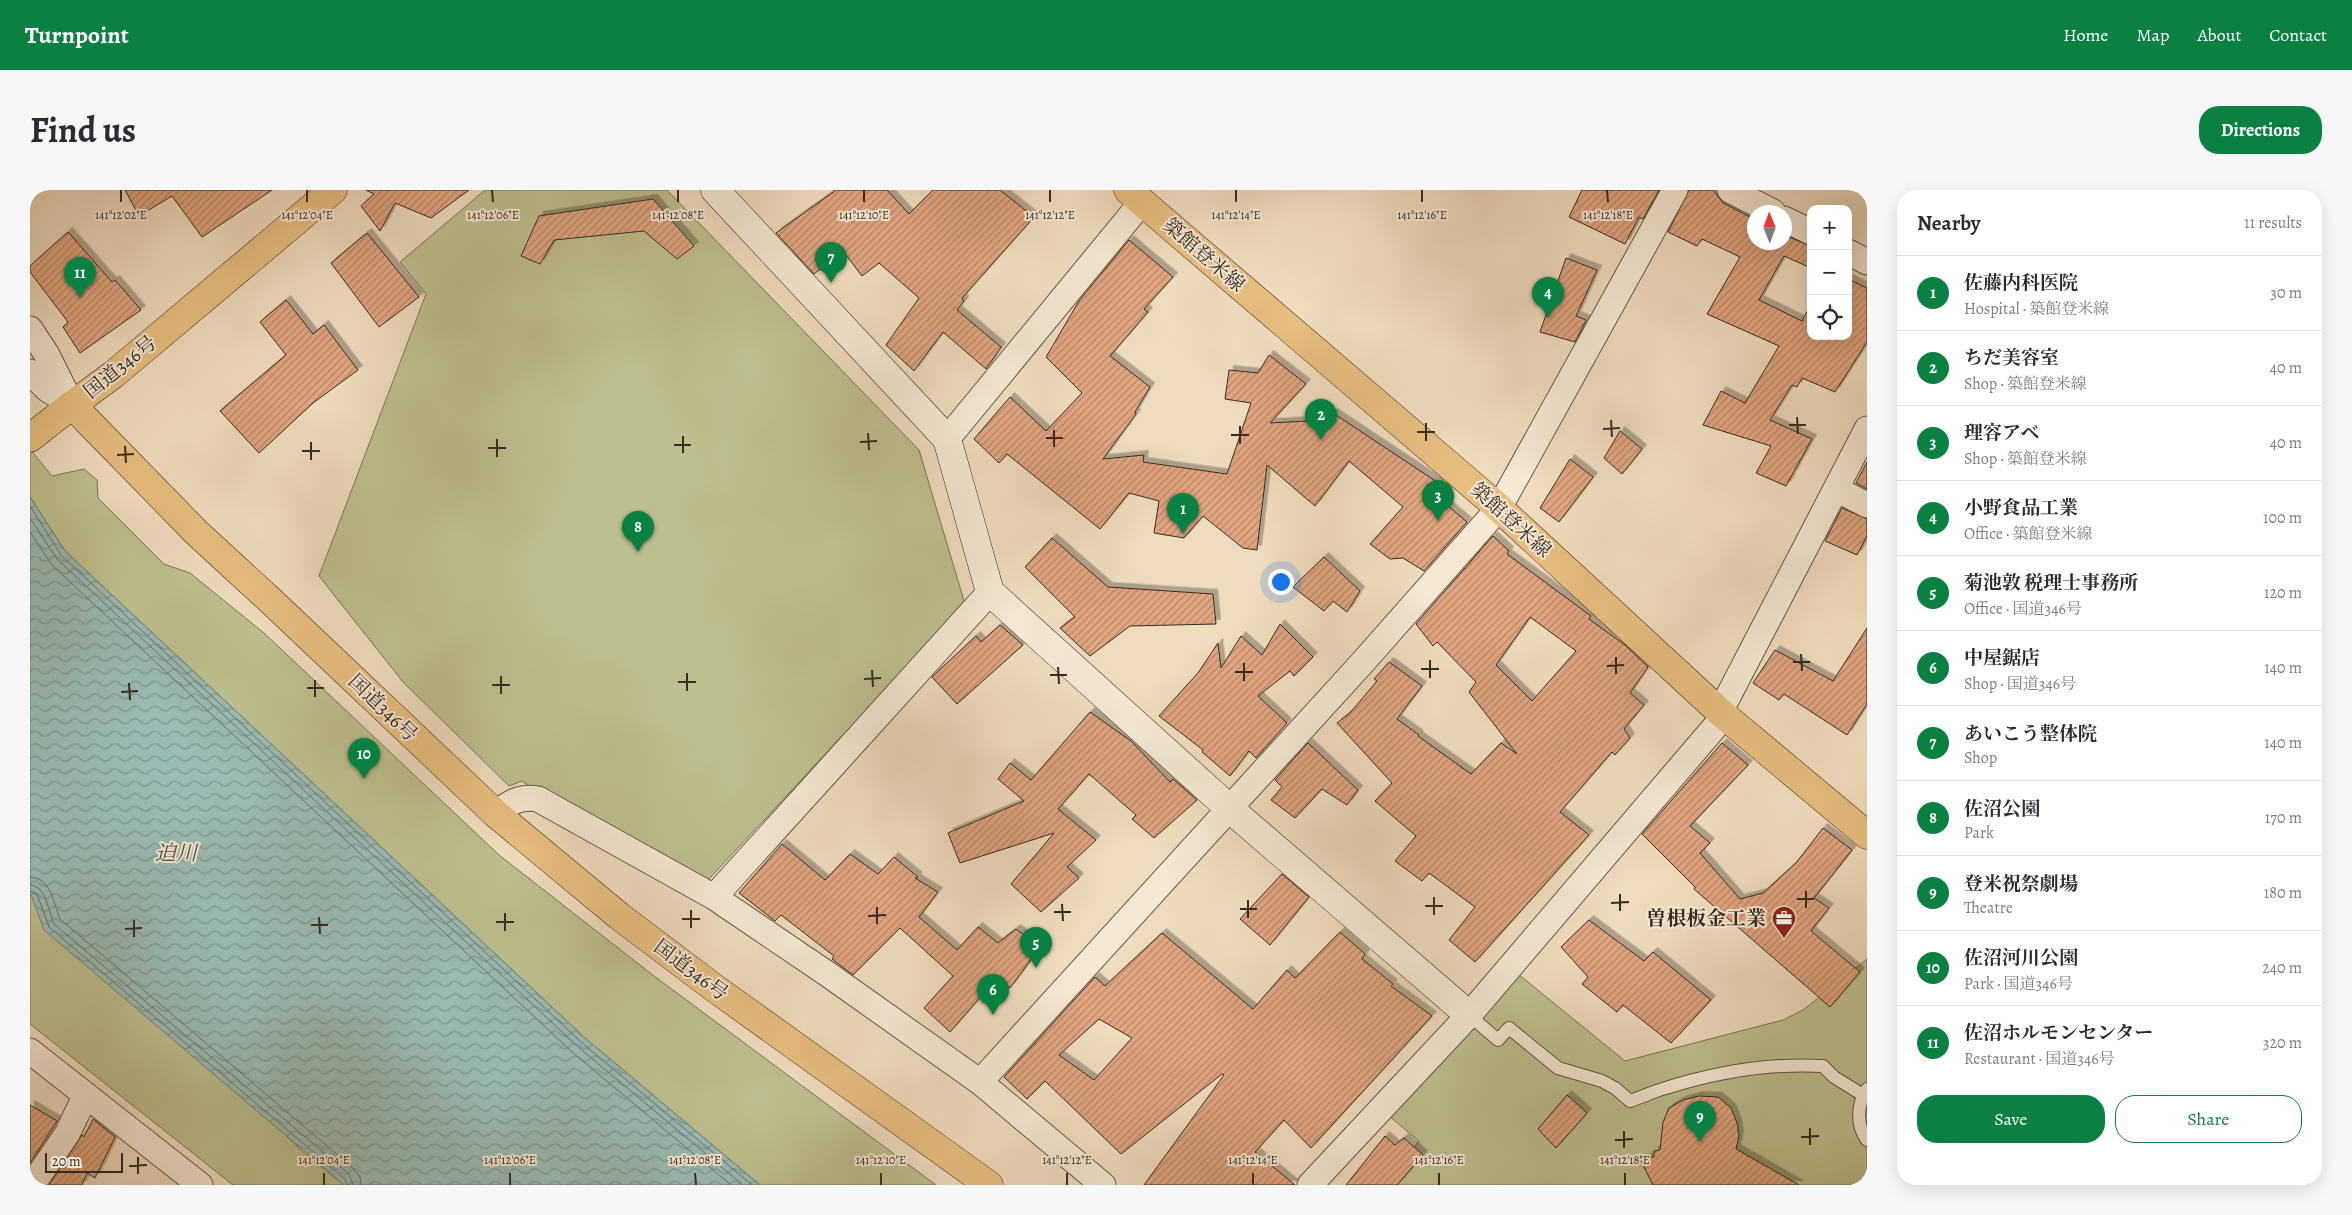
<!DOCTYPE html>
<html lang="en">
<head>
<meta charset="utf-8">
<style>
	body { margin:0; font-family:Alegreya,"Noto Serif JP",serif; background:#f7f7f7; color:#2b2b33 }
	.controls { position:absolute; right:15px; top:15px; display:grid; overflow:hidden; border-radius:10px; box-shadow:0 5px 20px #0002 }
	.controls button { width:45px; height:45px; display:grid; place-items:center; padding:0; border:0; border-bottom:1px solid #e1e1e2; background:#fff; color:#2b2b33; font:25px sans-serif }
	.compass { position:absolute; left:1717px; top:15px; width:45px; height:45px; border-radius:50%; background:#fff; box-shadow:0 5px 20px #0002; rotate:359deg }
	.scale { position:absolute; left:15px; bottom:12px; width:78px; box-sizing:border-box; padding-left:5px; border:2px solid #372c22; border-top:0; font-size:14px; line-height:18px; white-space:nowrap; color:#372c22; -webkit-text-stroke:4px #f5e8d5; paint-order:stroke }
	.you { position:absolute; left:1250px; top:391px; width:18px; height:18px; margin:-12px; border:4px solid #fff; border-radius:50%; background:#1a73e8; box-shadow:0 0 0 8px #1a73e833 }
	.badge { display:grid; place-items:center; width:32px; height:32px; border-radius:50%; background:#0b8043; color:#fff; font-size:16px; font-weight:700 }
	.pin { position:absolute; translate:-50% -41px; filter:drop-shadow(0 1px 2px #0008) }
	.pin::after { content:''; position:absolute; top:26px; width:18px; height:15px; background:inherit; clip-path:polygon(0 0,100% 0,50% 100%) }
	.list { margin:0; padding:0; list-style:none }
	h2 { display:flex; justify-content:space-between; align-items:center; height:65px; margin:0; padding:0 20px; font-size:21px }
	h2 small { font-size:16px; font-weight:400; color:#7c7c81 }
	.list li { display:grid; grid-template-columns:32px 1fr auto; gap:15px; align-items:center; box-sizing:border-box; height:75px; padding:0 20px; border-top:1px solid #e1e1e2 }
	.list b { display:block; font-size:19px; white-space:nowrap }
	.list p { margin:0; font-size:16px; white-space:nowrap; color:#7c7c81 }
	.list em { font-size:16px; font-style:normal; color:#7c7c81 }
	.actions { display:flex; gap:10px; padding:15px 20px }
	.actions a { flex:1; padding:11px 0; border:1px solid #0b8043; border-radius:20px; text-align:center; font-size:18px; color:#0b8043 }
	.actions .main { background:#0b8043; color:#fff }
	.icon { flex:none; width:28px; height:28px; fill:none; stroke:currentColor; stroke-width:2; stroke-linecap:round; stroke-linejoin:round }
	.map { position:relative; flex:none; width:1837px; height:995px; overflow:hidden; border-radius:20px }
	header { display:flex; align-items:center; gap:30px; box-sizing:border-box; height:70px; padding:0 25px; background:#0b8043; color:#fff }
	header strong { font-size:24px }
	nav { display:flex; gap:28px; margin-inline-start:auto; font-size:18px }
	.intro { display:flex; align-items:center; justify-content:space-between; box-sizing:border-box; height:120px; padding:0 30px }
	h1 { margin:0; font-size:35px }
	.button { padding:12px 22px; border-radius:20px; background:#0b8043; color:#fff; font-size:18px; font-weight:700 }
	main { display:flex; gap:30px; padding:0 30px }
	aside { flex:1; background:#fff; border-radius:20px; box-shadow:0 5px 20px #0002 }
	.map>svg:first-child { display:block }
	.green { fill:#bebf8e; stroke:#7a7658 }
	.water { fill:url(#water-waves); stroke:#72827a }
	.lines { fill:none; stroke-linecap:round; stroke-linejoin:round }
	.shore { stroke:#68746b; stroke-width:1 }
	.building { fill:url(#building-hatch); stroke:#372c22; fill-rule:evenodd; filter:url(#shadow) }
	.lane-casing { stroke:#655849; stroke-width:14 }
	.street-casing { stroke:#655849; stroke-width:27 }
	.secondary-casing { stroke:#372c22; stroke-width:29 }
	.primary-casing { stroke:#372c22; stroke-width:29 }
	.highway-casing { stroke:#372c22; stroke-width:29 }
	.lane { stroke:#f5e8d5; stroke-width:12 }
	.street { stroke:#f5e8d5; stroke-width:25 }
	.secondary { stroke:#f5e8d5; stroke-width:28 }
	.primary { stroke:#e8be7f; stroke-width:28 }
	.highway { stroke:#e8be7f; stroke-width:28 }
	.ticks { fill:none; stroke:#372c22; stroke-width:2 }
	.labels { text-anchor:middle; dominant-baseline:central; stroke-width:4; stroke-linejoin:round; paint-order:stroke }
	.street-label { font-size:20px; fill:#372c22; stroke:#f5e8d5 }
	.poi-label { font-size:20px; font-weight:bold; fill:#372c22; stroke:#f5e8d5; text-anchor:end }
	.water-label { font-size:21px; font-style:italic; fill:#505046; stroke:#f5e8d5 }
	.ticks-label { font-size:12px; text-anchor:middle; fill:#372c22; stroke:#f5e8d5; stroke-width:4; stroke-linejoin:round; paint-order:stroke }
</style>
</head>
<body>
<header>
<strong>Turnpoint</strong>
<nav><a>Home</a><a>Map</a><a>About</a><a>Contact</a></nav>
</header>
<div class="intro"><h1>Find us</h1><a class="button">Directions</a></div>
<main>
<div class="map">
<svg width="1837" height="995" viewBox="0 0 1837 995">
	<defs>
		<pattern id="water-waves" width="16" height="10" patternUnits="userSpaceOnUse" patternTransform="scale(1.25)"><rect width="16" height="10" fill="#9abbb4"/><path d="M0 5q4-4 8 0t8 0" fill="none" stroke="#7e9892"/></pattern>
		<pattern id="building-hatch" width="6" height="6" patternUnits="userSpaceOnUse" patternTransform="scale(1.25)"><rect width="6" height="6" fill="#e1a580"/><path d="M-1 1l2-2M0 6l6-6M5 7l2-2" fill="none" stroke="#b78768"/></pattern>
		<filter id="shadow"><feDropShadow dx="4.5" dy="-4.5" stdDeviation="0" flood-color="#0004"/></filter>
	</defs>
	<rect width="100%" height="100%" fill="#efdcbe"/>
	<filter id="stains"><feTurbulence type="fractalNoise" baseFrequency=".004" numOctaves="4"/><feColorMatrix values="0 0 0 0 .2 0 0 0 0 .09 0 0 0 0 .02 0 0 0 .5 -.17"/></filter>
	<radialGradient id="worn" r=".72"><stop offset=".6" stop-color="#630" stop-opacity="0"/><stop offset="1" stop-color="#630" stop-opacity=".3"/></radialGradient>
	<path class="green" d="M 455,0 L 637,0 L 889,260 L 935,414 L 679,689 L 650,699 L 492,591 L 479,596 L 373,492 L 289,386 L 396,104 L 370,72 Z
		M 0,259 L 22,286 L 54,279 L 67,290 L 68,308 L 134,374 L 160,383 L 234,443 L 469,665 L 624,786 L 906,995 L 730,995 L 555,848 L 35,361 L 0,307 Z
		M 0,702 L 273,962 L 314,995 L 203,995 L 0,834 Z
		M 1837,769 L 1837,995 L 1352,995 L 1389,951 L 1353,921 L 1477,775 L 1595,871 L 1753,830 L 1773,820 Z"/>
	<path class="water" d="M 0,307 L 35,361 L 555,848 L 730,995 L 314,995 L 14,740 L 0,702 Z"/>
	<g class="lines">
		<path class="shore" d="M 0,316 L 31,365 L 551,852 L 722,995
			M 0,328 L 27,369 L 547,856 L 713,995
			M 0,342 L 22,375 L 542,862 L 701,995
			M 0,687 C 22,688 23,713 30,729 L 324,979 L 330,987 L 331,995
			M 0,695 C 17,696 18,721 24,734 L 319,984 L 323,995
			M 0,701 L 7,704 L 19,737 L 315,989 L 317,995"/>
	</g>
	<path class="building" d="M 95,0 L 242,0 L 172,47 L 142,6 L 109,26 Z
		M 336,0 L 439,0 L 401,28 L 365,13 L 350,41 L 331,16 L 344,4 Z
		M 806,0 L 857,0 L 879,24 L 903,0 L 970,0 L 1004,27 L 932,108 L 934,111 L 927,120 L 971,157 L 956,179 L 913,142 L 884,181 L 856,155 L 889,108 L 849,73 L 832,86 L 813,61 L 784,84 L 746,43 Z
		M 1552,0 L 1629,0 L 1613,29 L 1609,27 L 1595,54 L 1539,27 Z
		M 1659,0 L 1683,0 L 1693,13 L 1724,29 L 1724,52 L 1754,52 L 1754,45 L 1781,56 L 1781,78 L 1754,66 L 1729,110 L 1772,131 L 1781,114 L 1781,146 L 1818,146 L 1818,89 L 1837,98 L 1837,152 L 1805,202 L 1772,188 L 1767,197 L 1762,195 L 1740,230 L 1782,249 L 1756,296 L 1726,283 L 1741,256 L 1673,235 L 1691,201 L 1715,213 L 1749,156 L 1677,124 L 1710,67 L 1672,49 L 1667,56 L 1638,42 Z
		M 623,9 L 664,56 L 647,69 L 614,41 L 524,50 L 510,74 L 491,66 L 509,26 Z
		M 38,42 L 82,92 L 85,90 L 111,120 L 50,163 L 33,137 L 38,132 L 0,82 L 0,76 Z
		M 337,43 L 389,107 L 349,137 L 301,73 Z
		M 1099,50 L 1143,87 L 1114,119 L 1118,122 L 1080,166 L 1120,197 L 1105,222 L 1106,224 L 1073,269 L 1114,265 L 1113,272 L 1197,284 L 1221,213 L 1195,209 L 1199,180 L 1228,183 L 1239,165 L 1276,194 L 1240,233 L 1296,230 L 1303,223 L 1410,294 L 1403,303 L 1437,332 L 1394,381 L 1373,368 L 1360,369 L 1340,354 L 1373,317 L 1319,271 L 1285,316 L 1237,275 L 1227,360 L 1213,358 L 1173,326 L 1154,348 L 1124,343 L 1129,311 L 1099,303 L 1070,339 L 977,264 L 969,273 L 944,249 L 980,207 L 1016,241 L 1052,203 L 1016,167 L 1049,111 Z
		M 1536,68 L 1567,80 L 1546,126 L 1556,130 L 1545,152 L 1510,142 Z
		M 256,110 L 283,144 L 294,135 L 328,180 L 283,213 L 229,263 L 190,221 L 256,165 L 230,132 Z
		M 1590,241 L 1612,259 L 1592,284 L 1574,268 Z
		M 1540,269 L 1563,287 L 1529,332 L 1510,318 Z
		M 1837,272 L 1837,299 L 1826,293 Z
		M 1812,318 L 1837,329 L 1837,346 L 1827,365 L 1795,351 Z
		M 1463,346 L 1479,361 L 1477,364 L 1561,426 L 1559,429 L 1595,455 L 1618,477 L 1600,503 L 1614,515 L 1594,539 L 1600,548 L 1585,565 L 1582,562 L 1530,622 L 1559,645 L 1445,772 L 1419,750 L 1445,717 L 1399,683 L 1392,691 L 1365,671 L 1386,646 L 1345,611 L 1362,593 L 1307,533 L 1320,523 L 1347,491 L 1344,489 L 1359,472 L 1392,496 L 1367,529 L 1389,545 L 1388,546 L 1441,584 L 1471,553 L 1487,564 L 1439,502 L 1446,492 L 1407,452 L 1403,456 L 1386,434 ZM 1500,427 L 1546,461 L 1502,511 L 1466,475 Z
		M 1022,348 L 1078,397 L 1183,404 L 1186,434 L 1100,436 L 1060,466 L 1030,438 L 1045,427 L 995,377 Z
		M 1294,367 L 1330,401 L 1317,422 L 1303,411 L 1294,421 L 1263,397 Z
		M 1250,434 L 1283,467 L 1264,486 L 1260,481 L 1228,506 L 1257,533 L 1226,568 L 1219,561 L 1200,586 L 1172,562 L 1173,560 L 1129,526 L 1168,483 L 1188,453 L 1191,478 L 1211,446 L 1232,465 Z
		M 970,435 L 993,455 L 927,514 L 902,487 L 946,446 L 951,452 Z
		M 1837,438 L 1837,514 L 1817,545 L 1754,504 L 1749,510 L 1723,493 L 1745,460 L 1803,491 Z
		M 1060,522 L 1101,551 L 1140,592 L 1143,589 L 1167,610 L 1124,648 L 1102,629 L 1106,625 L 1059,584 L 1028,619 L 1066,650 L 1037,677 L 1049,688 L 1011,722 L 981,694 L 1024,643 L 930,673 L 918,643 L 994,611 L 968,589 L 980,573 L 1001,590 Z
		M 1278,553 L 1328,600 L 1317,615 L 1292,599 L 1265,628 L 1241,610 L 1252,597 L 1245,590 Z
		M 1692,553 L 1718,575 L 1660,636 L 1680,653 L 1670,663 L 1710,709 L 1733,703 L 1766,673 L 1793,638 L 1822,660 L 1784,708 L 1799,718 L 1781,741 L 1830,782 L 1800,817 L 1664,699 L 1665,697 L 1612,644 Z
		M 752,654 L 795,690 L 820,664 L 848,684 L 864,667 L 888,687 L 885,688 L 908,702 L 889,727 L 927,760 L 948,737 L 968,753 L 986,739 L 1010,757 L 980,798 L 967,788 L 920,842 L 894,818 L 923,786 L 870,738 L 823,785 L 802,769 L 804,766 L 751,725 L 745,731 L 709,703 Z
		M 1252,684 L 1279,707 L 1240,755 L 1210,729 Z
		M 1559,730 L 1614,771 L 1623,762 L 1681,810 L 1641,853 L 1593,815 L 1587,822 L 1552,794 L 1558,787 L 1531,757 Z
		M 1310,742 L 1335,764 L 1332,769 L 1363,794 L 1361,796 L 1402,826 L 1281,958 L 1254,930 L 1225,962 L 1265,995 L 1114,995 L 1194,885 L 1192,884 L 1091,964 L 1015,891 L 997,909 L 974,887 L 1065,787 L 1075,796 L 1132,743 L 1223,819 L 1257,780 L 1265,788 ZM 1069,829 L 1102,848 L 1064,890 L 1029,865 Z
		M 1537,905 L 1557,923 L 1526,958 L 1508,939 Z
		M 1669,906 L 1688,907 L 1701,918 L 1707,933 L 1709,946 L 1706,959 L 1769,995 L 1623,995 L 1610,969 L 1624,967 L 1624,961 L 1630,960 L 1633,932 L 1639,918 L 1653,910 Z
		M 0,915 L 27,931 L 0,973 Z
		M 63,929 L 85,947 L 65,988 L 57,983 L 52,995 L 19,995 L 52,945 L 54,947 Z
		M 1355,946 L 1365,955 L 1374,948 L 1393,965 L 1367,995 L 1316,995 Z"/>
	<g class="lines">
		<defs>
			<path id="lane" d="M 1439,825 L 1468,850 L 1479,838 L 1528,878 L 1572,891 L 1585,898 L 1600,911 C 1612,907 1624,901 1636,898 C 1687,882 1740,873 1793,876 L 1804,887 L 1833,905
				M 1837,899 C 1827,914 1826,936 1837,950"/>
			<path id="street" d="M 1700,0 L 1743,22
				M 1754,29 L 1781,42
				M 1818,62 L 1837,72
				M 0,139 L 17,165 L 42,215
				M 0,182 L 17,199 L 38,212
				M 917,249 L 1112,12
				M 1806,299 L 1837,315
				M 1690,522 L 1837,239
				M 466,624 C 479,613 489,606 508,609 L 684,707 L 799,785 L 950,892 L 1073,995
				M 684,707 L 960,402
				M 0,861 L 170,995
				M 950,892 L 1333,472 L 1469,318 L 1645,0
				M 2,995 L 37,944 L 56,905
				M 1280,995 L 1439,825 L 1695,525"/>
			<path id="secondary" d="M 685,0 L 917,249 L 960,402 L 1200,619 L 1439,825"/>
			<path id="primary" d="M 1098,0 L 1469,318 L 1690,522 L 1837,645
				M 0,248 L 42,215"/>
			<path id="highway" d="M 303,0 L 84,184 L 42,215 L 167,343 L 241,411 L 466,624 L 589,726 L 683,797 L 959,995"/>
		</defs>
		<use href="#lane" class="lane-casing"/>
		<use href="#street" class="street-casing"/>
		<use href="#secondary" class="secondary-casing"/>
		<use href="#primary" class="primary-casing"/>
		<use href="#highway" class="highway-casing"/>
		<use href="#lane" class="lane"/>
		<use href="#street" class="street"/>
		<use href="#secondary" class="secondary"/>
		<use href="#primary" class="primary"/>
		<use href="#highway" class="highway"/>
	</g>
	<path class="ticks" d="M 91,0 L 91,12M 277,0 L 277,12M 462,0 L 463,12M 648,0 L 648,12M 834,0 L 834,12M 1020,0 L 1020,12M 1206,0 L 1206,12M 1392,0 L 1392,12M 1577,0 L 1578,12M 1767,227 L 1768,244M 1581,230 L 1582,247M 1396,233 L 1396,251M 1759,235 L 1776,235M 1210,236 L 1210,254M 1573,239 L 1590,238M 1024,240 L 1024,257M 1387,242 L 1405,242M 838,243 L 839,260M 1201,245 L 1219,245M 653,246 L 653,263M 1016,248 L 1033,248M 467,249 L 467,267M 281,252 L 281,270M 830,252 L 847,251M 644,255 L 661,255M 95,256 L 96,273M 458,258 L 476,258M 272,261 L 290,261M 87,265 L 104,264M 1771,464 L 1772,481M 1586,467 L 1586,484M 1400,470 L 1400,488M 1763,472 L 1780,472M 1214,473 L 1214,491M 1577,476 L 1594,475M 1028,477 L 1029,494M 1391,479 L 1409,479M 842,480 L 843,497M 1205,482 L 1223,482M 657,483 L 657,501M 1020,485 L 1037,485M 471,486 L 471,504M 834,489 L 851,488M 285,490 L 285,507M 648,492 L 666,492M 99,493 L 100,510M 462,495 L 480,495M 277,498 L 294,498M 91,502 L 108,501M 1776,701 L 1776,718M 1590,704 L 1590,721M 1404,707 L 1404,725M 1767,709 L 1784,709M 1218,710 L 1218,728M 1581,713 L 1599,712M 1032,714 L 1033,731M 1395,716 L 1413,716M 847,717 L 847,734M 1210,719 L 1227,719M 661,720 L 661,738M 1024,722 L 1041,722M 475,723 L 475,741M 838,726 L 856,725M 289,727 L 290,744M 652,729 L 670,729M 104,730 L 104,747M 466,732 L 484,732M 281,735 L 298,735M 95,739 L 112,738M 1780,938 L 1780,955M 1594,941 L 1594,958M 1771,947 L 1789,946M 1585,950 L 1603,949M 108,967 L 108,984M 99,976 L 117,975M 294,983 L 294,995M 480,983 L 480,995M 665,983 L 666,995M 851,983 L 851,995M 1037,983 L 1037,995M 1223,983 L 1223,995M 1409,983 L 1409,995M 1595,983 L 1595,995"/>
	<defs>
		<symbol id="office-pin" viewBox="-11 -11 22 30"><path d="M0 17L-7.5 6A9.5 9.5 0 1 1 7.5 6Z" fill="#8f2418" stroke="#f5e8d5"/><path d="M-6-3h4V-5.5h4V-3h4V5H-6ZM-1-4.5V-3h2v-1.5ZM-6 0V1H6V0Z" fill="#fff"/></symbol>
	</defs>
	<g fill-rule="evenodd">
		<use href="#office-pin" x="1740" y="714" width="28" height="38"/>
	</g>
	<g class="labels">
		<g class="street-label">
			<text transform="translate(1174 65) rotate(41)">築館登米線</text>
			<text transform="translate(90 177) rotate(-39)">国道346号</text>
			<text transform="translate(1481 330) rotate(42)">築館登米線</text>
			<text transform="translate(353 518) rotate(44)">国道346号</text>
			<text transform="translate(661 780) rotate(37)">国道346号</text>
		</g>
		<g class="poi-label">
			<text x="1736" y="728">曽根板金工業</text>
		</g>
		<g class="water-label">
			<text x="146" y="663">迫川</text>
		</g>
	</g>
	<g class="ticks-label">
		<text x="91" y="29">141°12'02"E</text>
		<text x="277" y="29">141°12'04"E</text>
		<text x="463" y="29">141°12'06"E</text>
		<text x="648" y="29">141°12'08"E</text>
		<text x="834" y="29">141°12'10"E</text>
		<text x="1020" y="29">141°12'12"E</text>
		<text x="1206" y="29">141°12'14"E</text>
		<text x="1392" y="29">141°12'16"E</text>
		<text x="1578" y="29">141°12'18"E</text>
		<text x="294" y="974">141°12'04"E</text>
		<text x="480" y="974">141°12'06"E</text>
		<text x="665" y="974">141°12'08"E</text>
		<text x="851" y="974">141°12'10"E</text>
		<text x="1037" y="974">141°12'12"E</text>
		<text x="1223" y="974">141°12'14"E</text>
		<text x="1409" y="974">141°12'16"E</text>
		<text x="1595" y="974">141°12'18"E</text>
	</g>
	<rect width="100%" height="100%" filter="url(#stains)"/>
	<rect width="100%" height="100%" fill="url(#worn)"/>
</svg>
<div class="controls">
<button>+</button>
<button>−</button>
<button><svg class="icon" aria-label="locate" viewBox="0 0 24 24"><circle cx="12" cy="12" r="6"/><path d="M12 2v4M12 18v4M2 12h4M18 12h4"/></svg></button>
</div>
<svg class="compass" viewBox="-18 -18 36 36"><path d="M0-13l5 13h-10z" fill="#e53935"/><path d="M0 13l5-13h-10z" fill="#7c7c81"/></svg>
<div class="scale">20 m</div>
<div class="you"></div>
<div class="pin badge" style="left:1153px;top:344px">1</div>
<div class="pin badge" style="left:1291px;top:250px">2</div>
<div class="pin badge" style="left:1408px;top:331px">3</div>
<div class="pin badge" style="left:1518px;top:128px">4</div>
<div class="pin badge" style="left:1006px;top:778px">5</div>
<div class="pin badge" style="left:963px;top:825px">6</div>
<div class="pin badge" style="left:801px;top:93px">7</div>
<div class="pin badge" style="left:608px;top:362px">8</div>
<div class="pin badge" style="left:1670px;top:952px">9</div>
<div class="pin badge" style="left:334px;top:589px">10</div>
<div class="pin badge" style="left:50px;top:108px">11</div>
</div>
<aside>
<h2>Nearby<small>11 results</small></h2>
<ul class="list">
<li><span class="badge">1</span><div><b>佐藤内科医院</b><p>Hospital · 築館登米線</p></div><em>30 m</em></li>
<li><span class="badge">2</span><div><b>ちだ美容室</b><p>Shop · 築館登米線</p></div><em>40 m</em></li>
<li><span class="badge">3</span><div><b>理容アベ</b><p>Shop · 築館登米線</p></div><em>40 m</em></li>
<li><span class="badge">4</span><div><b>小野食品工業</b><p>Office · 築館登米線</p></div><em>100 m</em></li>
<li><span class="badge">5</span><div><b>菊池敦 税理士事務所</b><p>Office · 国道346号</p></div><em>120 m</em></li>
<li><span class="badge">6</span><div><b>中屋鋸店</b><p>Shop · 国道346号</p></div><em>140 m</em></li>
<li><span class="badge">7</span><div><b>あいこう整体院</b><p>Shop</p></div><em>140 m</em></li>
<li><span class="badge">8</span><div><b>佐沼公園</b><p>Park</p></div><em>170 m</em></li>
<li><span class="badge">9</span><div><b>登米祝祭劇場</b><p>Theatre</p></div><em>180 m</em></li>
<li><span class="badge">10</span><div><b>佐沼河川公園</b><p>Park · 国道346号</p></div><em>240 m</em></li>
<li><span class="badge">11</span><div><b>佐沼ホルモンセンター</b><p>Restaurant · 国道346号</p></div><em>320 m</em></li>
</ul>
<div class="actions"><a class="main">Save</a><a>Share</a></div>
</aside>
</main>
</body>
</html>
